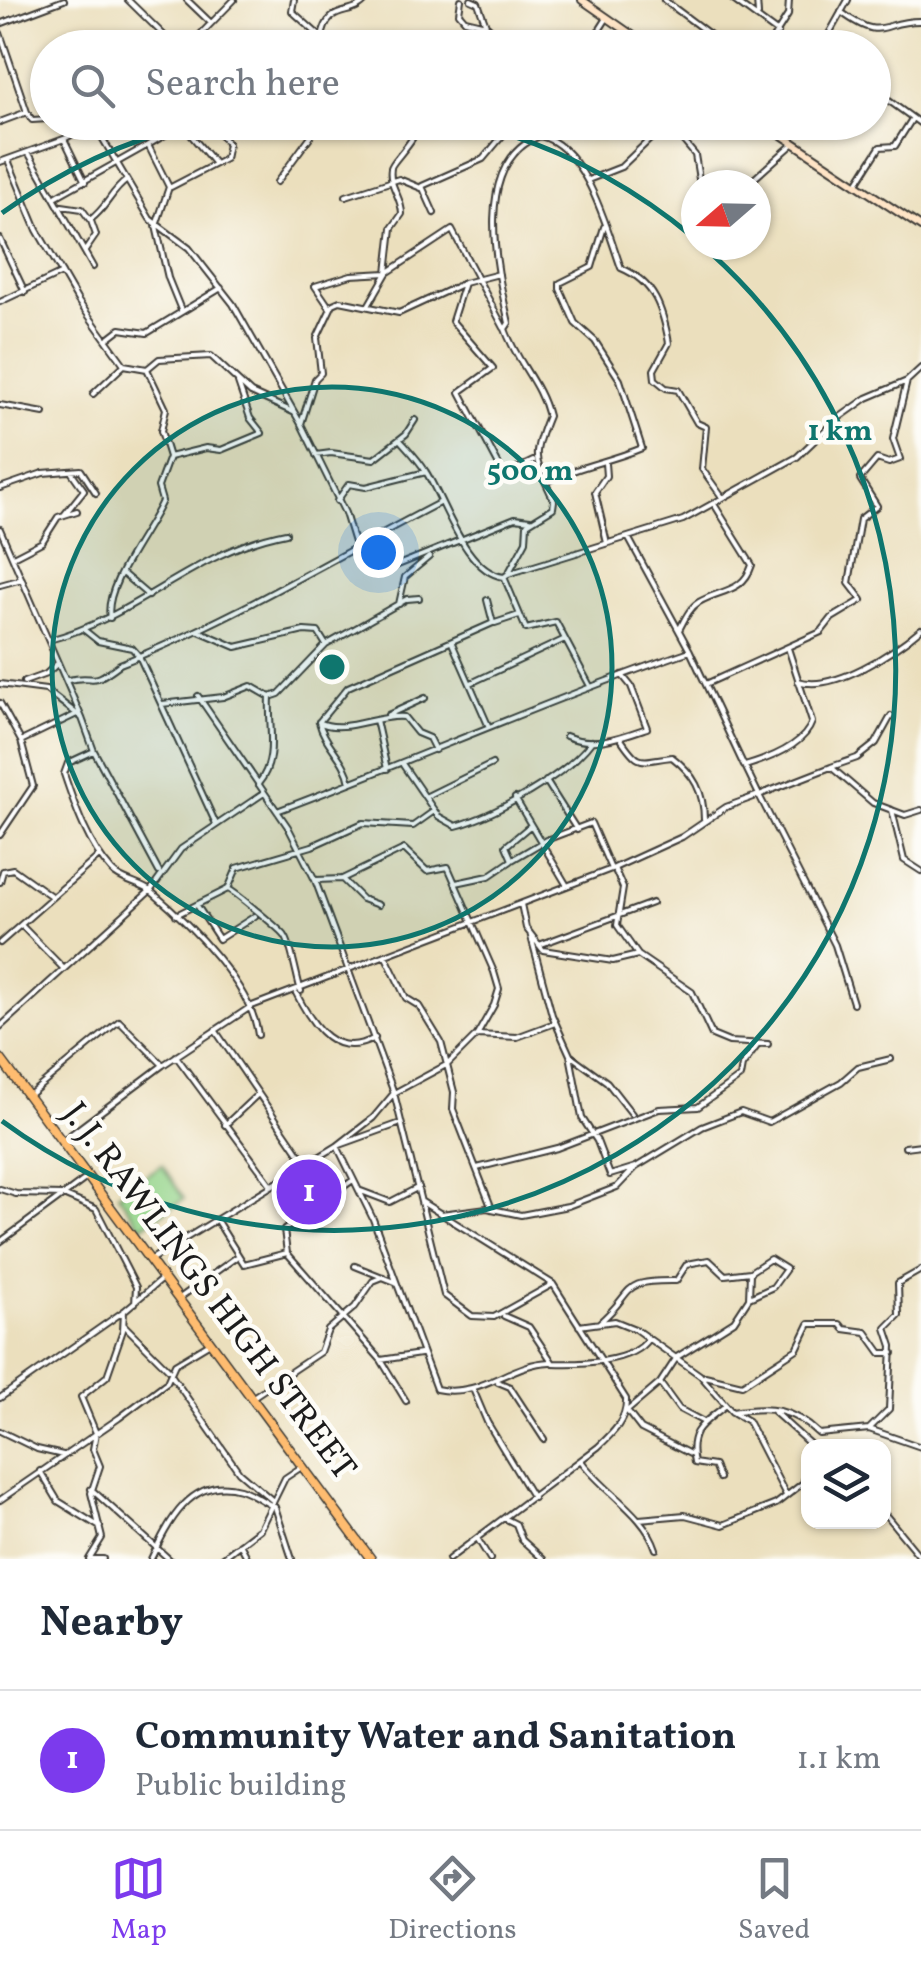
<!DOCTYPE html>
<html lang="en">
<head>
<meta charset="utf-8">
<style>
	body { margin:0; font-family:Vollkorn,serif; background:#f2f2f3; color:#1f2937 }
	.controls { position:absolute; right:30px; bottom:30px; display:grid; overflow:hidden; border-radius:20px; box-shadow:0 2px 8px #0004 }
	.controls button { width:90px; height:90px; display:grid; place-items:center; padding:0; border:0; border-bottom:2px solid #e0e1e3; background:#fff; color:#1f2937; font:50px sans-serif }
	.compass { position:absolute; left:681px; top:170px; width:90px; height:90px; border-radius:50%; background:#fff; box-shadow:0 2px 8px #0004; rotate:250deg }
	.you { position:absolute; left:378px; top:552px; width:35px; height:35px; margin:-25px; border:8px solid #fff; border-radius:50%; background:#1a73e8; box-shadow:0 0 0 15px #1a73e833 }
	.badge { display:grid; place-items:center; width:65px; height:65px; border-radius:50%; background:#7c3aed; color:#fff; font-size:32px; font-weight:700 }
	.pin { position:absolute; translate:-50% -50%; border:5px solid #fff; box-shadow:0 2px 10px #0006 }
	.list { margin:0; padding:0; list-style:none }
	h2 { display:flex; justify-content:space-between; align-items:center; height:130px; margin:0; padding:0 40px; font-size:42px }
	h2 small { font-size:32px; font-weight:400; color:#747a83 }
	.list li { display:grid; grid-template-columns:65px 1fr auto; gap:30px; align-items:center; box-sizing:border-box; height:140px; padding:0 40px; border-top:2px solid #e0e1e3 }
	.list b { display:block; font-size:38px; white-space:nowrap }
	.list p { margin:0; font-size:32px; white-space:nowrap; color:#747a83 }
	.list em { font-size:32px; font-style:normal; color:#747a83 }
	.icon { flex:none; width:55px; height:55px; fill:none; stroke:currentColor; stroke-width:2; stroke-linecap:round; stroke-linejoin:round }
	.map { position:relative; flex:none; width:921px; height:1559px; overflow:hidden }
	.search { position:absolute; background:#fff; box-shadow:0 2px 8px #0004; left:30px; right:30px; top:30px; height:110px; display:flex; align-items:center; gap:25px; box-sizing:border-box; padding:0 35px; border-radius:55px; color:#747a83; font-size:38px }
	.sheet { height:270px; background:#fff }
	nav { display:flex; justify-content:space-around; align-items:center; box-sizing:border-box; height:140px; border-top:2px solid #e0e1e3; background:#fff; font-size:28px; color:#747a83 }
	nav a { display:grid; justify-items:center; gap:5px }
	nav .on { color:#7c3aed }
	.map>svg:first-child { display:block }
	.green { fill:#94d48a; stroke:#587853; stroke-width:2.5 }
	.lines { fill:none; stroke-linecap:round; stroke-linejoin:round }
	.street-casing { stroke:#3b3934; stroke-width:8 }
	.secondary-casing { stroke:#3b3934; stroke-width:10 }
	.primary-casing { stroke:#3b3934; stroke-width:11 }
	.street { stroke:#fff; stroke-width:4 }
	.secondary { stroke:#ffe4c6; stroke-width:6 }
	.primary { stroke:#febc70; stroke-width:8 }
	.ring { fill:none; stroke:#0f766e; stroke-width:5 }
	.labels { text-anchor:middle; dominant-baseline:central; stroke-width:9; stroke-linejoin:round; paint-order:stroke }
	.street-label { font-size:35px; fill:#1c1c1c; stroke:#fdfcf7 }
	.centre { fill:#0f766e; stroke:#fdfcf7; stroke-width:5 }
	.ring-label { font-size:30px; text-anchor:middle; font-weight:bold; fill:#0f766e; stroke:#fdfcf7; stroke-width:9; stroke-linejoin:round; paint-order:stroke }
</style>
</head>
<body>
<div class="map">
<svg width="921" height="1559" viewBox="0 0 921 1559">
	<rect width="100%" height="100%" fill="#fdfcf7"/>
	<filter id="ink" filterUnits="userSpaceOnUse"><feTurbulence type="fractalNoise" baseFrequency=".01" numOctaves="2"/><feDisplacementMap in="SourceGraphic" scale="20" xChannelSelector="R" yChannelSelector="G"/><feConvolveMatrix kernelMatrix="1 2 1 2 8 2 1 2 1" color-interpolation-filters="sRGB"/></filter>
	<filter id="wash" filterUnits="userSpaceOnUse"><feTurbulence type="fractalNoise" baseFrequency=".0048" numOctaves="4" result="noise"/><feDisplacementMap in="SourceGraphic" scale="40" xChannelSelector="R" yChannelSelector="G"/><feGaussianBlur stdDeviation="2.25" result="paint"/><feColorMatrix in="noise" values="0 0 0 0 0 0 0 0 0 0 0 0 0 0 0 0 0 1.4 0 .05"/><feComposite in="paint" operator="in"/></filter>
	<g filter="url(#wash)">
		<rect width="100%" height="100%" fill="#ebdfbd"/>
		<path class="green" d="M 162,1165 L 184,1199 L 141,1227 L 118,1194 Z"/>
	</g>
	<g filter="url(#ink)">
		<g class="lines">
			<defs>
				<path id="street" d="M 128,0 L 177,48
					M 187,0 L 211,23
					M 294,0 L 292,11 L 322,38 C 328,2 352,19 366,0
					M 461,0 L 459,13 L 465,20 L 486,25 L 511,48
					M 471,0 L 478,3 L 486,25
					M 664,0 L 728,48
					M 733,0 L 778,33
					M 757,0 L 758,15
					M 841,12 C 884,44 881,20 921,21
					M 0,24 L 64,0
					M 0,33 L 27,112 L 32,120 L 48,119
					M 187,48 L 234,0
					M 588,48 L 607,18
					M 767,48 L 788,15 L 789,0
					M 821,48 L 848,0
					M 874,90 L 921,124
					M 0,122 L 27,112
					M 50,122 L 79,130
					M 180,122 L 215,164
					M 94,124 L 150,219 L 189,248 L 233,304 L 301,424 L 345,513 L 356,549 L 373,575 L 515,518 L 530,520
					M 669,124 L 695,155 L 699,179
					M 65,141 L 85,182
					M 28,152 L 93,267
					M 8,160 L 37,230 L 78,301 L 123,363
					M 0,162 L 64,139 L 95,122
					M 588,180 L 621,167 L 668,122
					M 277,182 L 321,122
					M 747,185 L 793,144
					M 856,185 L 880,147 L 895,146 L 912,119
					M 171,187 L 225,159 L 228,144 L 211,122
					M 57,196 L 148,145
					M 346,196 L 399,179 L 421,188
					M 62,206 L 82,209 L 90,220 C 108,207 110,192 127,180
					M 434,213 L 422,186 L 483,159 L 514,122
					M 0,239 L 25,292
					M 85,251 L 96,235 L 91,221
					M 499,274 L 464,283 L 452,321 L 493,368 L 460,392 L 502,471 L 508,473 L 533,461
					M 0,302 L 62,273
					M 368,306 L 387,273 L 392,228 L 402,214 C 402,197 388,185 391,168 C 391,162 415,142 420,122
					M 330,308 L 315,286 L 351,275 L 387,273 L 452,230 L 504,328
					M 181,310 L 168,278 L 156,226 L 169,187 L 148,145 L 187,122
					M 107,339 L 120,329 L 147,333 L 221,288
					M 147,369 L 159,359 L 211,356 L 251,393 L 293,412
					M 93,394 L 124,365
					M 0,405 L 44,413
					M 301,424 L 315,379 L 321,373 L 317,338 L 333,304 L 340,301 L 399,313 L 464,283
					M 400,440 C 409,450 419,460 426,472 C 445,502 465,572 504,577
					M 316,455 L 331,453 L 374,459 L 406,434 L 415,420
					M 169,457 L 206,448 L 221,450 L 262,433 L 250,418 L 238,383
					M 605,463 L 606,476 L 595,492 L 607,543
					M 546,482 C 577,466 609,462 642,448 L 620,380 L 595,341 L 575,323 L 560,289 L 560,283 L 592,267 L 604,227
					M 0,488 L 43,473 L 81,470 L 96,493
					M 337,501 L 349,484 L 366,487 L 426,472
					M 64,515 L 84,490 L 72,473
					M 0,529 L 82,718
					M 628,537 L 690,651
					M 13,557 L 42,542 L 58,517 L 77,511
					M 122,573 L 149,596
					M 508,574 L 526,541 L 527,524 L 553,508 L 554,501 C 535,458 530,460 548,416 C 540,383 517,363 505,329 L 509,323 C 496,267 472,162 540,136 C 586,146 607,229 621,268 C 655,282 663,310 669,343 L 654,370 L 655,379 L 666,388 L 678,390 L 697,423 L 706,427 L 702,469 L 722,497
					M 0,585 L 22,579
					M 399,604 L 405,577 L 429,557
					M 110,618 C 103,586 148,533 162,501 L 158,487 L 169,457 L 161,431 L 166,409 L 147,369 L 124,365
					M 495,623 L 519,615
					M 83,629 L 98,641 L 132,648 L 139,656 L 216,824
					M 679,630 C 684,621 689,608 699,602 C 721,589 743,593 752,565 L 714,504
					M 199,631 L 236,647 L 304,631 L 318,632 L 326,645
					M 49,640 C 140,616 193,551 286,533
					M 452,643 L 488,725
					M 68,680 C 100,673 87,689 120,664 C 232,620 334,557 441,502
					M 798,681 C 834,693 894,652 921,629
					M 24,682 L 46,674 L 58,663
					M 471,683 L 565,639
					M 0,684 L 46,690 L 82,718 L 94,751 L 159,872
					M 706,684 L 821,632 L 832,618 L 862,600 L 849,583 L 860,519 L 877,506 L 860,479 L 877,459 L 889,463 L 900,459 L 893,439 L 907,381
					M 590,686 L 556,622 L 526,629 L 504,577 L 508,574 L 683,520 L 797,457 L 836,420 L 867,398 L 907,381 L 921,368
					M 198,696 L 288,827 L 315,880 L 394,1093 L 444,1295 L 472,1316 L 494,1317 L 553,1284 L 626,1399 C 627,1420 613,1433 598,1447 L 449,1559
					M 270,697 L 279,694 L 326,645 L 407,599 L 419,598
					M 0,703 L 21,741 L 33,786 L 0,835
					M 162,704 L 223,697 L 251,686 L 270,697
					M 388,715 L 425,698
					M 376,720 L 387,769
					M 319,722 L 348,687 L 493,623 L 487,600
					M 319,722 C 343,735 377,714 404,717 L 417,733 L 429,738 L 435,750
					M 319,722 C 325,746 346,758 350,783
					M 566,736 C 593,748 621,737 647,728 L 631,686 L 622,675
					M 621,739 C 641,769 641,760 672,757 C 694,774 704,792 704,820
					M 21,741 L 75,715
					M 94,751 L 68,763 L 64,774 C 75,807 88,845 112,871 C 122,882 141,883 153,893 C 190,924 252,986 258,1035
					M 403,765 L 438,816 L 456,826 C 496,815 568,774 592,741
					M 831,767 L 857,758 L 876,743 L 891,716
					M 546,781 L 577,830
					M 258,784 C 279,759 268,727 270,697
					M 425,797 L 492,764
					M 515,798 L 566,884
					M 892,810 L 904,860 L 921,871
					M 277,811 C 416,759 550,699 690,651 L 744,766
					M 531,825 L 506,846 L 512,860 L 546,840 L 591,823 L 611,869
					M 614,868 L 623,888 L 617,925 L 638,955 L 692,992 L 712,1035 L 729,1042 L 768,1044
					M 342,879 L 362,899 L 378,905
					M 0,882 L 3,871 L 13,869 L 51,896
					M 456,883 L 489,876 L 511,861
					M 228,889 L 237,868 L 312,846 L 363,823 L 413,826 L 434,811
					M 521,904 L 526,928 L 543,950 L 613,961 L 638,955
					M 198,907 L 219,939 L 255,916
					M 176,915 L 228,889 C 234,891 282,931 285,936 C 291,943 297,979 301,991
					M 22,926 L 64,969
					M 530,933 L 552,1015 L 570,1055 L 607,1082 L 632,1114
					M 0,943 L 99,856
					M 539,945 L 652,903
					M 385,955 L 406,998 L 419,1006 L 441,1042 L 454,1092 L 453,1109 L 492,1209
					M 296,993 C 313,1027 335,1060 375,1038
					M 853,1003 L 835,945 L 759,795 L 831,767 L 873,803 L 905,815 L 921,810
					M 0,1027 L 151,890 L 181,849 L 264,793
					M 215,1030 L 305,1162
					M 477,1035 L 517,1037 L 555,1023
					M 570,1055 L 582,1118 L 597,1141 L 610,1175 L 636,1167 L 702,1127 L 741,1112 L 769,1122 L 841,1082 L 858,1067 L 891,1059
					M 176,1056 L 271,1185
					M 28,1096 L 119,1021 L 163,1065
					M 398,1124 L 337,1146 L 373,1219 L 436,1389 C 480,1399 510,1363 550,1362
					M 225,1125 L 258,1094
					M 62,1141 L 163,1065 L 252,1006 L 614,868 L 682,837 L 726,807 L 759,795 L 745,766 C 768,759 804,746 812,722 L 788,648
					M 905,1147 L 921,1145
					M 477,1168 L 557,1148 L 659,1109 L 698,1107 L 740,1077 L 742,1066 L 757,1046
					M 353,1180 L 284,1230 L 287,1253 L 381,1360 L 406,1401
					M 0,1189 L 16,1194 L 63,1195 L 96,1209 L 136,1287 L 135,1303
					M 361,1191 L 390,1202 L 419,1187
					M 422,1202 L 553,1284
					M 441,1214 L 487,1208 L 521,1215 L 568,1206 L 617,1187 L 636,1167
					M 217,1221 L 244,1264 L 287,1253
					M 0,1242 L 88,1177
					M 150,1260 L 337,1146 L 373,1118 L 394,1093 L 448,1064 L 477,1035 L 494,1005 L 499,989 L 494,972 L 448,867 L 427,871 L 404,849 L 342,879 L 316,880
					M 355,1266 L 395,1282
					M 181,1297 L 238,1256
					M 749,1298 L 750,1273
					M 504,1316 L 529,1327 L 553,1363 C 580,1364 633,1363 648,1339
					M 599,1323 C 637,1291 617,1280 676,1281 L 687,1264 L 709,1260 L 725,1275 L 750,1272 L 770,1259 L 786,1269 L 773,1287 L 749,1298 L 734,1321 L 677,1357 L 660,1383 L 627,1411 L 641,1429 L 692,1455
					M 124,1325 L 169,1370
					M 579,1326 L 615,1321 L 635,1329 L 700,1375 L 732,1412 C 770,1406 792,1408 819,1434 L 869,1429 L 921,1447
					M 381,1360 L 420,1354
					M 172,1376 L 239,1472 L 272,1500
					M 705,1376 L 742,1385 L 797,1349 L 809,1324 L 840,1324 L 844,1329 L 866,1332 L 881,1353 L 893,1353
					M 498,1382 L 510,1387 L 544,1439
					M 660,1383 L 679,1409 L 702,1421
					M 473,1389 L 487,1422 L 533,1498
					M 253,1397 L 320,1352 L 328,1330 L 355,1307 L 373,1281 L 383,1277
					M 0,1398 L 124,1311 L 163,1278
					M 773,1411 L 812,1446
					M 734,1413 L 748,1421 L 786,1495
					M 869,1429 L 889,1409 L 892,1346 L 886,1328 L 899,1315 L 898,1283 L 921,1270
					M 0,1431 L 37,1449 L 63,1455
					M 582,1462 C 604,1492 645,1514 656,1549
					M 40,1471 L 58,1501 L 100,1527
					M 719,1478 L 714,1466 L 694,1463 C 687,1430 703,1424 725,1406
					M 91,1489 L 169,1559
					M 0,1500 L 119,1418 L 167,1382 L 175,1364 L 210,1343
					M 884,1513 L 921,1558
					M 504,1518 L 516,1524 L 522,1540 L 543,1559
					M 639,1519 L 685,1515 L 723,1525 L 776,1504 L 803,1483 L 808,1469
					M 477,1538 L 490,1559
					M 240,1544 L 248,1559
					M 89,1559 L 102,1538 L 91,1493 L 100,1466 L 93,1449 L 96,1433 L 81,1397 L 107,1376 L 123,1330 L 124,1311
					M 92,1559 L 103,1559
					M 151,1559 C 168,1523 191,1475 240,1489 C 253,1493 263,1502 275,1507 L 292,1559
					M 221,1559 L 260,1529 L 285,1478 L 300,1468"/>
				<path id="secondary" d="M 582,0 L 651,48
					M 762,122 L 921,227"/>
				<path id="primary" d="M 0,1058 L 371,1559"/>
			</defs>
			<use href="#street" class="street-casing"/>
			<use href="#secondary" class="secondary-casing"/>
			<use href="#primary" class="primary-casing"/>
			<use href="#street" class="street"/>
			<use href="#secondary" class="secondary"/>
			<use href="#primary" class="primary"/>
		</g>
	</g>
	<circle cx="332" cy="667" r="280" fill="#0f766e" fill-opacity=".12"/>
	<g class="ring">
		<circle cx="332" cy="667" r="280"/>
		<path d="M2 213A561 561 0 0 1 196 123M468 123A561 561 0 0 1 693 237M704 247A561 561 0 0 1 2 1121"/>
	</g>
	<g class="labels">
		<g class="street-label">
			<text transform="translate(208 1292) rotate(53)">J. J. RAWLINGS HIGH STREET</text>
		</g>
	</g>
	<circle cx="332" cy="667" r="15" class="centre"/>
	<g class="ring-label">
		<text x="840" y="440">1 km</text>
		<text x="530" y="480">500 m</text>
	</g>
</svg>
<div class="controls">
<button><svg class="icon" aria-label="layers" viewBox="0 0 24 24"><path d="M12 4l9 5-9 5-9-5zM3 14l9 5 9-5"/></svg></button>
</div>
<svg class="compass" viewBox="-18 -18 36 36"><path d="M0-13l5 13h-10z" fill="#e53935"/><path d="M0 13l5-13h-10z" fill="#747a83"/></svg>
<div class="you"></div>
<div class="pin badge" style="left:309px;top:1192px">1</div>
<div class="search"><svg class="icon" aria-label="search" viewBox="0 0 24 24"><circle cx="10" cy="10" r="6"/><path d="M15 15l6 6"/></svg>Search here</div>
</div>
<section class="sheet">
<h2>Nearby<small></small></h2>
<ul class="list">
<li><span class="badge">1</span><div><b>Community Water and Sanitation</b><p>Public building</p></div><em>1.1 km</em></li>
</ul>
</section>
<nav>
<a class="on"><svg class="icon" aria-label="map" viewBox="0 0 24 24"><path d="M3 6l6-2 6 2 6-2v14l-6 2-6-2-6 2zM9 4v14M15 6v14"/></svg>Map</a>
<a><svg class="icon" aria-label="directions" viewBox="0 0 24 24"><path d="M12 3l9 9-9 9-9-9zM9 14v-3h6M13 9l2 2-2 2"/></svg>Directions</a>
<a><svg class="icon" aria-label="saved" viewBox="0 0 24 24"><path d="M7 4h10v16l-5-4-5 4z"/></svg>Saved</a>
</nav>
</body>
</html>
